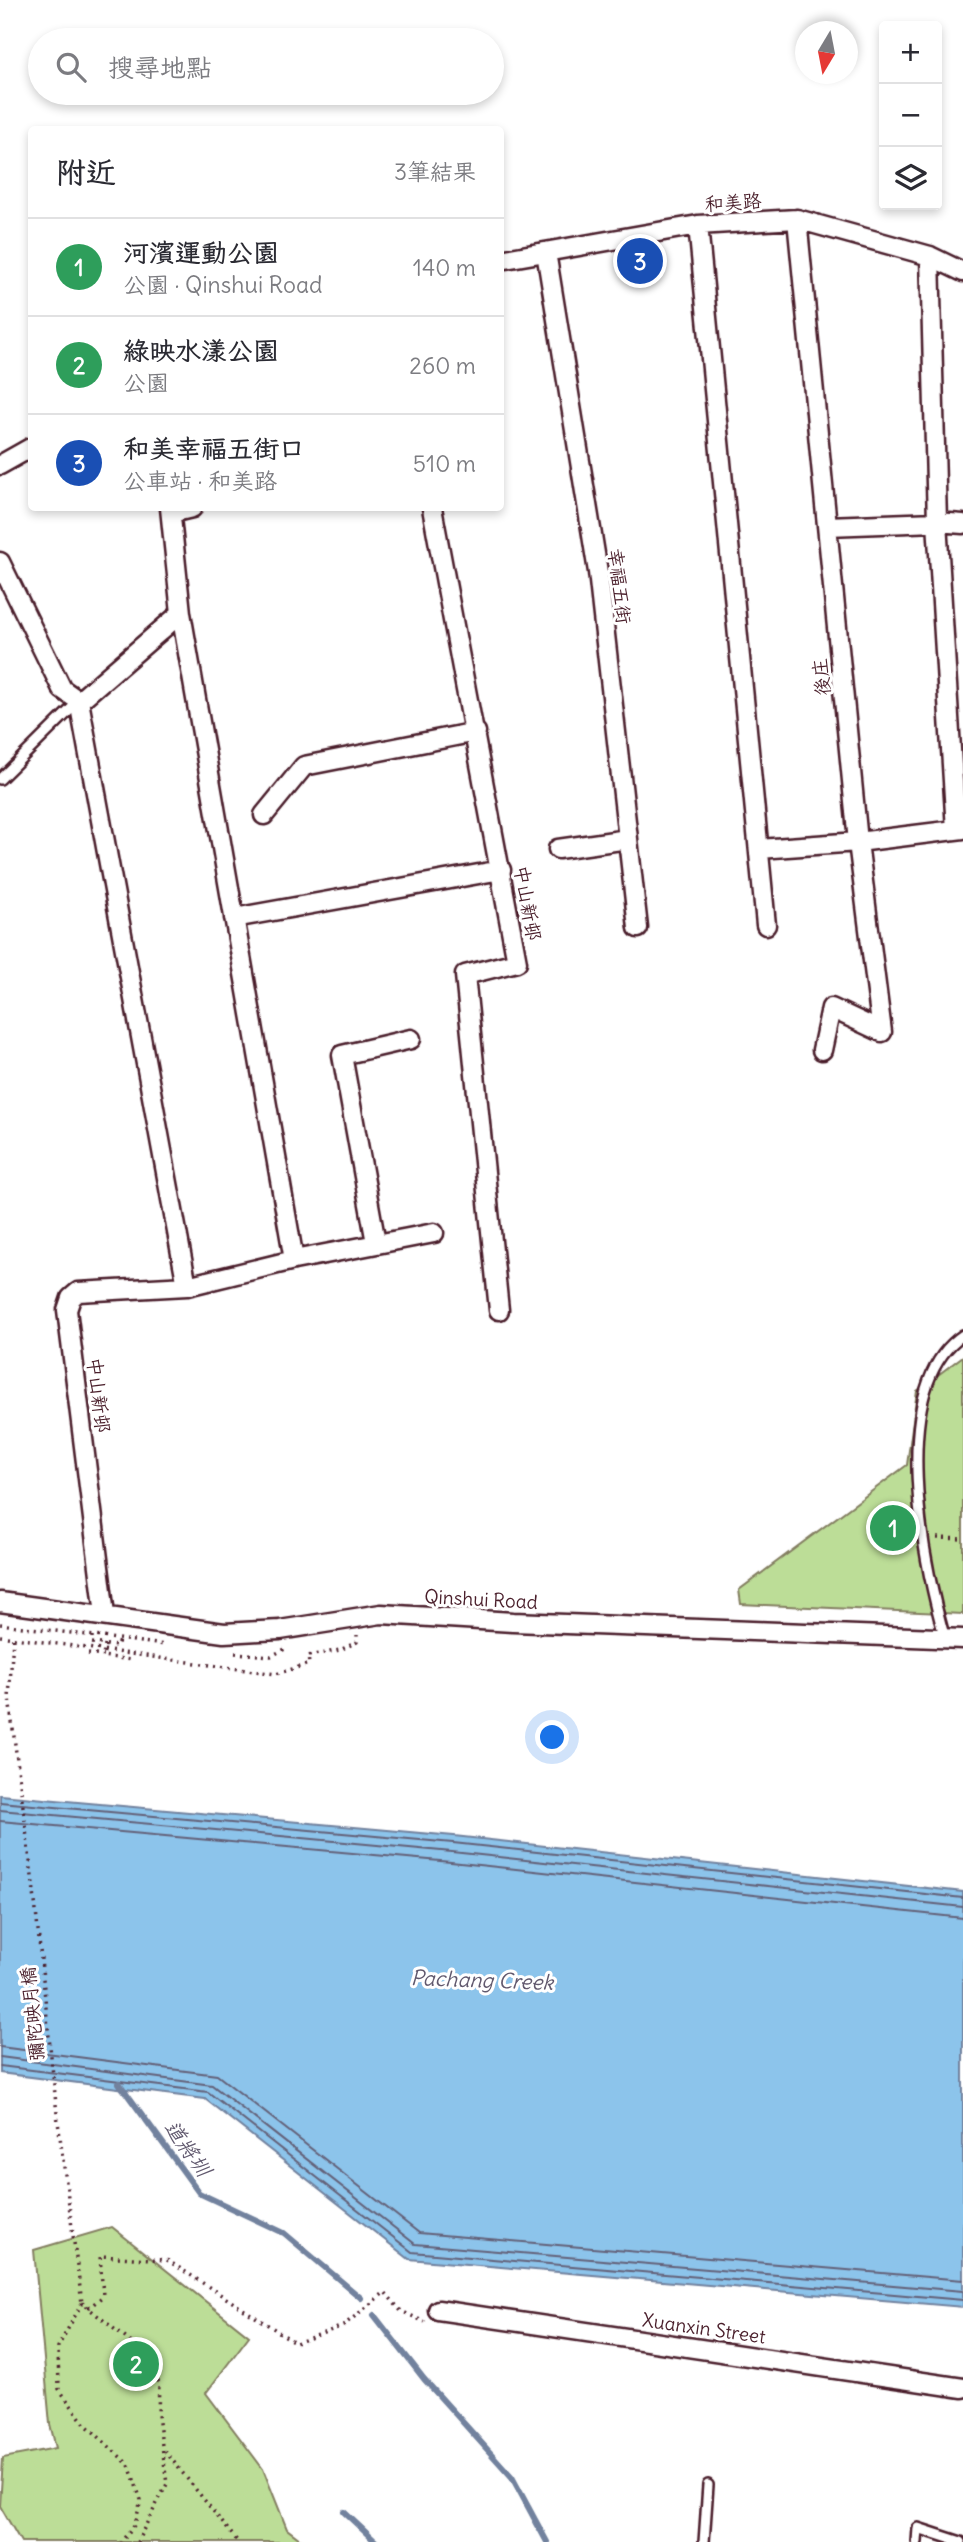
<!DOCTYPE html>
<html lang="zh-TW">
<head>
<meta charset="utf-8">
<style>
	body { margin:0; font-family:Delius,"LXGW WenKai TC",sans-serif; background:#f7f7f7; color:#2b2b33 }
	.controls { position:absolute; right:21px; top:21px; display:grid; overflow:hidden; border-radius:7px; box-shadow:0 4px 10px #0003 }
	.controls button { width:63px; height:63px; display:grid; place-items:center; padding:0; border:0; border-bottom:2px solid #e1e1e2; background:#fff; color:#2b2b33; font:35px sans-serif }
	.compass { position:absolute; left:795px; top:21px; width:63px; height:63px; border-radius:50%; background:#fff; box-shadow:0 4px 10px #0003; rotate:190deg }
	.you { position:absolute; left:553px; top:1738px; width:24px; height:24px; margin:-18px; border:5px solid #fff; border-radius:50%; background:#1a73e8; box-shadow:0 0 0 10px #1a73e833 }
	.badge { display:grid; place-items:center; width:46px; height:46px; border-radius:50%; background:#0f766e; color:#fff; font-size:23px; font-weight:700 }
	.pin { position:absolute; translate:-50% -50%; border:4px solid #fff; box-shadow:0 2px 7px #0006 }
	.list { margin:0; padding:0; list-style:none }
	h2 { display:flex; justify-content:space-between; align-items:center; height:91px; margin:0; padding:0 28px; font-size:30px }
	h2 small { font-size:23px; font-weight:400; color:#7c7c81 }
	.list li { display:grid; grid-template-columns:46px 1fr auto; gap:21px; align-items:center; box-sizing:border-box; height:98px; padding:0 28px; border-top:2px solid #e1e1e2 }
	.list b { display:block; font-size:26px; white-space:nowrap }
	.list p { margin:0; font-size:23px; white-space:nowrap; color:#7c7c81 }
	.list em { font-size:23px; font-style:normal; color:#7c7c81 }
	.icon { flex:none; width:38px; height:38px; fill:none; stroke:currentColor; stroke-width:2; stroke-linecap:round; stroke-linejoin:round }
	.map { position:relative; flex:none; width:963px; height:2542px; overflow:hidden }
	.search { position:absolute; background:#fff; box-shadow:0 4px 10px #0003; left:28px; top:28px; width:476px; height:77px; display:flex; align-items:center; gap:18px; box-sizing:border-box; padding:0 24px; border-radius:38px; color:#7c7c81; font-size:26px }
	.panel { position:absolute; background:#fff; box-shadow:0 4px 10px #0003; left:28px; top:126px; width:476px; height:385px; border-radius:7px }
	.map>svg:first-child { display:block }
	.green { fill:#bcdd97; stroke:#837e61; stroke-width:2 }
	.water { fill:#8cc4eb; stroke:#72829e; stroke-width:2 }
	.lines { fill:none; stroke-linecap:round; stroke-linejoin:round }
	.shore { stroke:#646178; stroke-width:2 }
	.stream { stroke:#72829e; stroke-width:6 }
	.lane-casing { stroke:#4a1f2b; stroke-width:14 }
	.street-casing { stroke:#4a1f2b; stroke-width:23 }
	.path { stroke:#4a1f2b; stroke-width:3.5; stroke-dasharray:2 5; stroke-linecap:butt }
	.lane { stroke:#fff; stroke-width:9 }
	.street { stroke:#fff; stroke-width:18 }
	.labels { text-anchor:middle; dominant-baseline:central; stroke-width:6; stroke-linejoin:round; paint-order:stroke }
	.street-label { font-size:19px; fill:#4a1f2b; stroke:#fff }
	.water-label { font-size:21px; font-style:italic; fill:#61596e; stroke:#fff }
</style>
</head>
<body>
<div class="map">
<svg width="963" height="2542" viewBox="0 0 963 2542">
	<rect width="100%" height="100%" fill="#fff"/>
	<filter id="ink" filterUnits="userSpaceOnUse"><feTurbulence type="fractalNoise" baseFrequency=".0143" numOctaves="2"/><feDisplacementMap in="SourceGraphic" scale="14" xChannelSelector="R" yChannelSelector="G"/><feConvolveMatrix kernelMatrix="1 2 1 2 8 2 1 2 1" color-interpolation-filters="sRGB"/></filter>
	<g filter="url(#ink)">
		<path class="green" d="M 963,1356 L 963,1614 L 741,1604 L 739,1590 L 907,1465 L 917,1391 Z
			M 112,2227 L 249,2336 L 206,2393 L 263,2469 L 287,2529 L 304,2542 L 21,2542 L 0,2506 L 3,2458 L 56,2448 L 50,2424 L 34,2250 Z"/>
		<path class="water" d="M 0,1795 L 454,1836 L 963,1892 L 963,2307 L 409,2259 L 205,2099 L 0,2073 Z"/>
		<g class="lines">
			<path class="shore" d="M 0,1802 L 453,1843 L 963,1898
				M 0,1810 L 452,1852 L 963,1907
				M 0,1821 L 451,1862 L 963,1918
				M 0,2047 L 217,2075 L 419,2233 L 963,2280
				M 0,2057 L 212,2085 L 415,2244 L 963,2291
				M 0,2066 L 208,2092 L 412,2252 L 963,2300"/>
			<path class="stream" d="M 119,2083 L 199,2193 L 284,2233 L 361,2298
				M 374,2315 L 424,2379 L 512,2477 L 547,2542
				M 344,2512 L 376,2542"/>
			<defs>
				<path id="lane" d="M 0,779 L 78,702
					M 945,1639 C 924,1565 886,1386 963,1335
					M 704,2542 L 708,2485
					M 917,2542 L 918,2528 L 961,2542"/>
				<path id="street" d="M 797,219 L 858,842 L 882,1032 L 831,1008 L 822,1050
					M 698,225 L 766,925
					M 546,252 L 598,572 L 638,928
					M 930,256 L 937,522 L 956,830
					M 500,260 L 698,225 L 797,219 L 930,256 L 963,272
					M 0,465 L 32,447
					M 170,508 L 181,613 L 294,1260
					M 432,508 L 517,962 L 465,975 L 499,1310
					M 171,513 L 192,508
					M 827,526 L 937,522 L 963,524
					M 0,562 L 62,689 L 79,701 L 187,1286
					M 79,701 L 181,613
					M 264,815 L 304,766 L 476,732
					M 558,849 L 628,839
					M 759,849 L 858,842 L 963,829
					M 234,918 L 501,870
					M 376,1243 L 342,1055 L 411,1039
					M 0,1602 L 224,1633 L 280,1630 L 381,1614 L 513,1622 L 963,1639
					M 105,1615 L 67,1310 L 71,1298 L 78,1292 L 187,1286 L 294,1260 L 434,1233
					M 438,2310 L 963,2388"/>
			</defs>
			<use href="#lane" class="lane-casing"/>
			<use href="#street" class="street-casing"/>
			<path class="path" d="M 937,1538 L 963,1539
				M 0,1624 L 165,1645
				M 0,1636 L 276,1674 L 309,1664 L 308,1656 L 340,1650 L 357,1642 L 357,1635
				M 92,1636 L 92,1643 L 117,1646 L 119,1640
				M 13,1638 L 9,1698 L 34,1892 L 57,2114 L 82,2303
				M 105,1645 L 103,1656 L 131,1660
				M 235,1653 L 271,1656 L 285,1649
				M 88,1654 L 103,1656
				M 82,2303 L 90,2307 L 103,2296 L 100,2256 L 167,2260 L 296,2343 L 343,2326 L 385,2292 L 401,2311 L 425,2322
				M 82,2303 L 58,2347 L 59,2389 L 84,2423 L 129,2465 L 141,2500 L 135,2524 L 121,2542
				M 86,2306 L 139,2349 L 159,2383 L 158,2415 L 167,2484 L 137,2542
				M 165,2451 L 238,2542"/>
			<use href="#lane" class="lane"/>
			<use href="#street" class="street"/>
		</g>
	</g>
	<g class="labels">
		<g class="street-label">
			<text transform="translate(733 202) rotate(-4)">和美路</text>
			<text transform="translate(620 586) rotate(83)">幸福五街</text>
			<text transform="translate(821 677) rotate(-95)">後庄</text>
			<text transform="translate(528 903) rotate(80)">中山新邨</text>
			<text transform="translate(99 1395) rotate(83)">中山新邨</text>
			<text transform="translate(481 1599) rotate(3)">Qinshui Road</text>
			<text transform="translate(32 2014) rotate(-96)">彌陀映月橋</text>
			<text transform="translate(704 2328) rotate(8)">Xuanxin Street</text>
		</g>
		<g class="water-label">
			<text transform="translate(482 1980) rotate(2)">Pachang Creek</text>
			<text transform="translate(188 2148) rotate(54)">道將圳</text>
		</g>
	</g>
</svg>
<div class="controls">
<button>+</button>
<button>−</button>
<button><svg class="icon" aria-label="layers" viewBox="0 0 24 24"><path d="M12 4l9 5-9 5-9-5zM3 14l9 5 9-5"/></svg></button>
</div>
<svg class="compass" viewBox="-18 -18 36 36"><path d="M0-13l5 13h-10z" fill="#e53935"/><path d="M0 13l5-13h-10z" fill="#7c7c81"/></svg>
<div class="you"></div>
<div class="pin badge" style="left:893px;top:1528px;background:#2e9e5b">1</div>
<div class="pin badge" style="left:136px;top:2364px;background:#2e9e5b">2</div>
<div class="pin badge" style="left:640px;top:261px;background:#1a4fb4">3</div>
<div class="search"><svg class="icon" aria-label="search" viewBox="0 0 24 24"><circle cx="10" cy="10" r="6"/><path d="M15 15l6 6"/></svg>搜尋地點</div>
<section class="panel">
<h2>附近<small>3筆結果</small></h2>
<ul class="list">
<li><span class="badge" style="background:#2e9e5b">1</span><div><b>河濱運動公園</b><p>公園 · Qinshui Road</p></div><em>140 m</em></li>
<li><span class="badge" style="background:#2e9e5b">2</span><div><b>綠映水漾公園</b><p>公園</p></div><em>260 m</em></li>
<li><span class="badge" style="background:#1a4fb4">3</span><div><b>和美幸福五街口</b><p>公車站 · 和美路</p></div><em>510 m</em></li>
</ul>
</section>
</div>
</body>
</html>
